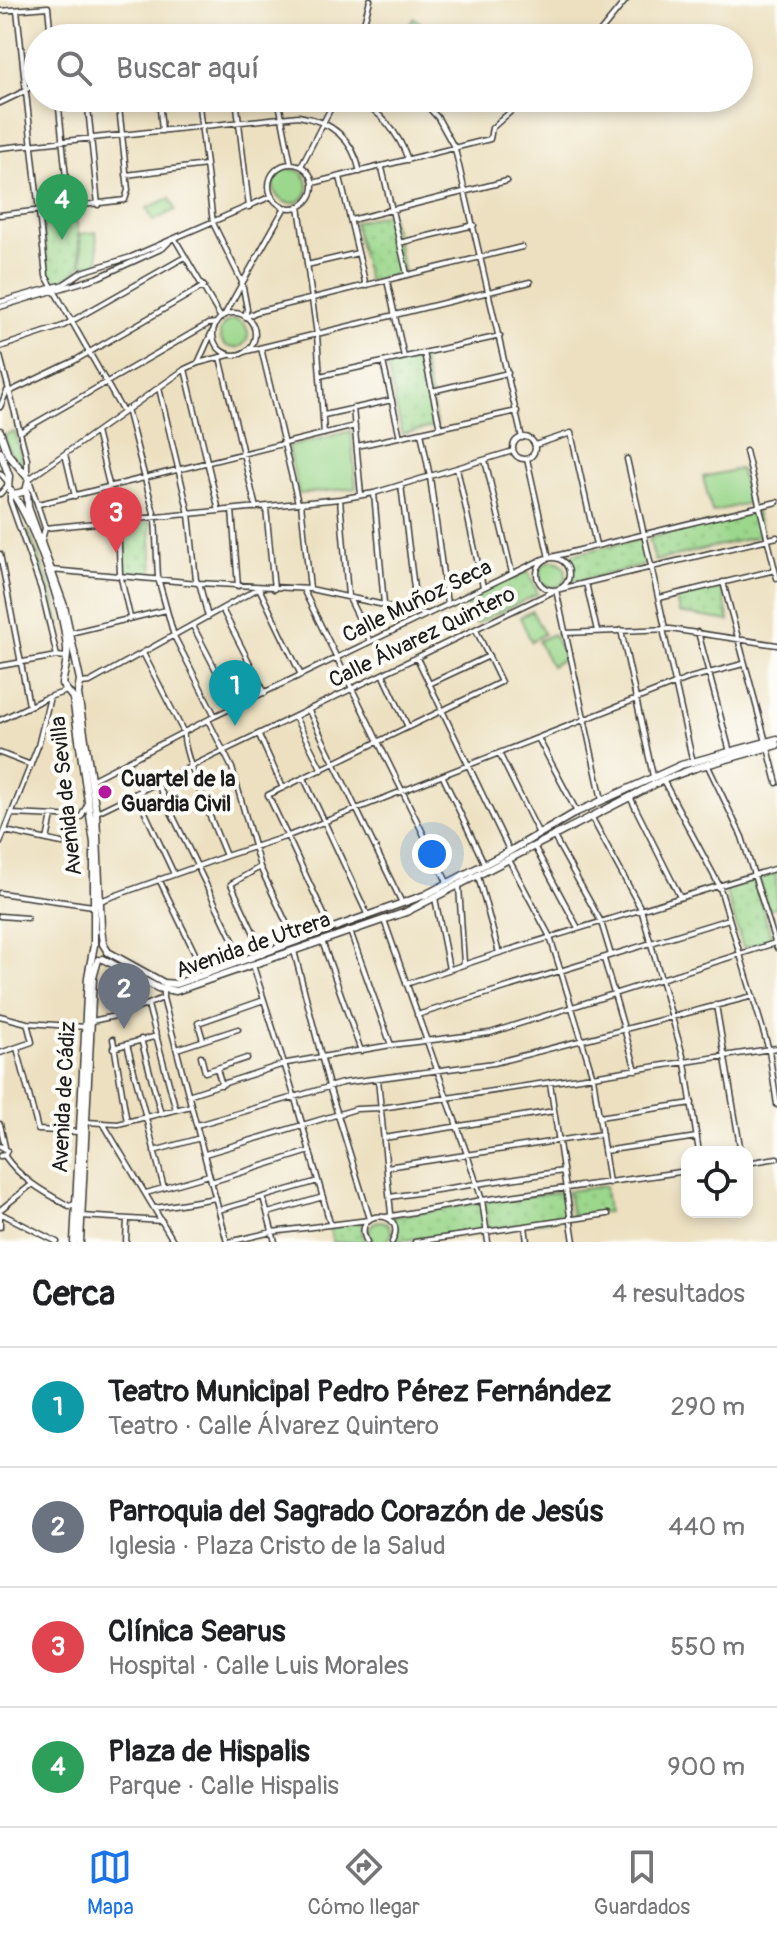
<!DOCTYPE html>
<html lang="es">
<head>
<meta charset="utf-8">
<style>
	body { margin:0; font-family:Pangolin,sans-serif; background:#f2f2f2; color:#202124 }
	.controls { position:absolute; right:24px; bottom:24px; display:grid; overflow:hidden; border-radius:16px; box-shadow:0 4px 12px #0003 }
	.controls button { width:72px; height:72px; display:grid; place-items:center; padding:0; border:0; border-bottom:2px solid #e0e0e0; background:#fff; color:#202124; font:40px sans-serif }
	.you { position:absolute; left:432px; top:854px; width:28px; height:28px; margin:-20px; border:6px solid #fff; border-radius:50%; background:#1a73e8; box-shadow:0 0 0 12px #1a73e833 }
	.badge { display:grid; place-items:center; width:52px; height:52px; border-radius:50%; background:#1a73e8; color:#fff; font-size:26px; font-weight:700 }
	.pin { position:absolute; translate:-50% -66px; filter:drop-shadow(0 2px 4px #0008) }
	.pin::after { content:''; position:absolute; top:42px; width:28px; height:24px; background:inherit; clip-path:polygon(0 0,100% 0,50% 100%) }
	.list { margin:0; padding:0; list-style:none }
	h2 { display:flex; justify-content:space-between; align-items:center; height:104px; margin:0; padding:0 32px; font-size:34px }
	h2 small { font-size:26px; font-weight:400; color:#757577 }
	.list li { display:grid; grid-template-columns:52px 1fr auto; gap:24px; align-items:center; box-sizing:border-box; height:120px; padding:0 32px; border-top:2px solid #e0e0e0 }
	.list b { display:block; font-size:30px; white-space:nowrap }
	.list p { margin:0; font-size:26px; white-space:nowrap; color:#757577 }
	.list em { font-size:26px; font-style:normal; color:#757577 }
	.icon { flex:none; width:44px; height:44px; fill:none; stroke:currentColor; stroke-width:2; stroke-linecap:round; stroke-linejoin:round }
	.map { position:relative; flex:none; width:777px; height:1242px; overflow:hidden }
	.search { position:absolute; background:#fff; box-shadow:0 4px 12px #0003; left:24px; right:24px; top:24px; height:88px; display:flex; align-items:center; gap:20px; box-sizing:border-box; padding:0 28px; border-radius:44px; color:#757577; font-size:30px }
	.sheet { height:584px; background:#fff }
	nav { display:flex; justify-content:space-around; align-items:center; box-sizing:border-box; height:112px; border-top:2px solid #e0e0e0; background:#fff; font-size:22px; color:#757577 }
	nav a { display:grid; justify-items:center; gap:4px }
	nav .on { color:#1a73e8 }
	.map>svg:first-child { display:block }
	.green { fill:#9bd78c; stroke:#5c7a54; stroke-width:2 }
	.park { fill:url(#park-dots); stroke:#5c7a54; stroke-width:2 }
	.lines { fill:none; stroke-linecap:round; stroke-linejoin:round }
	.street-casing { stroke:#3b3935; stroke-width:7 }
	.secondary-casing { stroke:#3b3935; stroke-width:9 }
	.street { stroke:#fff; stroke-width:4 }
	.secondary { stroke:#fff; stroke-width:6 }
	.poi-dot { fill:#b5179e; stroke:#fdfcf7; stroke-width:3 }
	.labels { text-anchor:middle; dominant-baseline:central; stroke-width:8; stroke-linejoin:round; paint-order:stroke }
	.street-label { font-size:22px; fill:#1c1c1c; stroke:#fdfcf7 }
	.poi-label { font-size:22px; font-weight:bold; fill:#1c1c1c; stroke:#fdfcf7; text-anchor:start }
</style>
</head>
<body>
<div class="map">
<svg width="777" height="1242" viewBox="0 0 777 1242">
	<defs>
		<pattern id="park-dots" width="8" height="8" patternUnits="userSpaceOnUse" patternTransform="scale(2)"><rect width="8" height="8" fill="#9bd78c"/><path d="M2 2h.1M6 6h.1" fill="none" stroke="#85b878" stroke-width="1.8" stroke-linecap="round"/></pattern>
	</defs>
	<rect width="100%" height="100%" fill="#fdfcf7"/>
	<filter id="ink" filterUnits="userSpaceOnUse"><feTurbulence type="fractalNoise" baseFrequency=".0125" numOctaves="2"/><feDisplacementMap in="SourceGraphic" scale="16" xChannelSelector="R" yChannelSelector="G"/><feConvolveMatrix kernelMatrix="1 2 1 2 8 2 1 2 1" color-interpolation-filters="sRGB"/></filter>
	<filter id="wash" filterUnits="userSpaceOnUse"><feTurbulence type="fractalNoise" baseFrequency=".006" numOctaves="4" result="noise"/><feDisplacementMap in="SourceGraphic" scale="32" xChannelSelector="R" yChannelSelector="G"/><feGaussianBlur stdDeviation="1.8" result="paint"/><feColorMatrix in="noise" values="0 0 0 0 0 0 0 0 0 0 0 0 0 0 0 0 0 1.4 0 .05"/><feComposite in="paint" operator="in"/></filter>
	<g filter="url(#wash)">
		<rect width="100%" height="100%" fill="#ece0c0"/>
		<path class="green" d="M 414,18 L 428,28 L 420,38 L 400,38 Z
			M274 186a17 17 0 1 1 34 0a17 17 0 1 1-34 0Z
			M 170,198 L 175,210 L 153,221 L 147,208 Z
			M 96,232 L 99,263 L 83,265 L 80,234 Z
			M220 334a14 14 0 1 1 28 0a14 14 0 1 1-28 0Z
			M 351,431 L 356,488 L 299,494 L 288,447 Z
			M 15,432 L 22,461 L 25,461 L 23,467 C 14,460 4,446 6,434 Z
			M 740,469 L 748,503 L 712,512 L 703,477 Z
			M 29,532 L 53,594 L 60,625 L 53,626 L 44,589 L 25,533 Z
			M540 574a13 13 0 1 1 26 0a13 13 0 1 1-26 0Z
			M 532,611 L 544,634 L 531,641 L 520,617 Z
			M 553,634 L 565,658 L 551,666 L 538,641 Z
			M 776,873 L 777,907 L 768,909 L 759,878 Z
			M369 1232a11 11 0 1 1 22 0a11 11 0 1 1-22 0Z"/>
		<path class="park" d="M 76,211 L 81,267 L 64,280 L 54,283 L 49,274 L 42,214 Z
			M 390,213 L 404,273 L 368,281 L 354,222 Z
			M 422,357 L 437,426 L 402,434 L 387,365 Z
			M 756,512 L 763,535 L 655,561 L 649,538 Z
			M 150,522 L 153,575 L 124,573 L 123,525 Z
			M 641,539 L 647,565 L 571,582 L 572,569 L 566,556 Z
			M 528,571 L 538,594 L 476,624 L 464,600 Z
			M 721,586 L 729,621 L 679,613 L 676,597 Z
			M 753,879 L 772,939 L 743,948 L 725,888 Z
			M 605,1186 L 608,1212 L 572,1217 L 568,1191 Z
			M 564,1191 L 567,1218 L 488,1229 L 485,1202 Z
			M 480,1203 L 484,1230 L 396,1241 L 398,1229 L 393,1217 Z
			M 362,1222 L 362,1234 L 365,1242 L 333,1242 L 329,1226 Z"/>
	</g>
	<g filter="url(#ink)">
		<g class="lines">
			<defs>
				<path id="street" d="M 17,10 L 46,276 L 123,412
					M 0,11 L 48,7 L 51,38
					M 360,38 L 370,0
					M 595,38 L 626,0
					M 38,70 L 27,71 L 24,75 L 28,80 L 38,79
					M 58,98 L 69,208
					M 87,98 L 98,205
					M 159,98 L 162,131
					M 198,98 L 213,223 L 242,282 L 247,309 L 245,316
					M 236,98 L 249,207
					M 278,98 L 291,164
					M 355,98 C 380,111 399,133 408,160
					M 420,98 L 438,118 L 455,149 L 522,438
					M 0,103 L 25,91 L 38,80
					M 0,148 L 298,116 C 332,121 353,139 360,172
					M269 186a22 22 0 1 1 44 0a22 22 0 1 1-44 0Z
					M 301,166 L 336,98
					M 382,168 L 407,274
					M 126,175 L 206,165
					M 340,177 L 366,286
					M 313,183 L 490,139 L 492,128 L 526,98
					M 299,206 L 317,335 L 324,434
					M 0,215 L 125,200 L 128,190 L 118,98
					M 351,220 L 507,181
					M 175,239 L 221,318
					M 399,243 L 474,225
					M 307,265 L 358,253
					M 387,280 L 404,357
					M 0,302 L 64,284 L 82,272 L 131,257 L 272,196
					M 0,307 L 99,277 L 163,248 L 169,242
					M213 334a21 21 0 1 1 42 0a21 21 0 1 1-42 0Z
					M 225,314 L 285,207
					M 246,317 L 256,312 L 522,247
					M 0,347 L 63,326 L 185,257
					M 261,348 L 298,503
					M 247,351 L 530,282
					M 424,353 L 440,428
					M 0,356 L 27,459 L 27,474
					M 220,357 L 256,508
					M 383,362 L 400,437
					M 198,363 L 212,332
					M 185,369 L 219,511
					M 320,376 L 500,336
					M 159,388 L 189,514 L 196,580 L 200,586 L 208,617
					M 432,391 L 508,373
					M 9,392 L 74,361 L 204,286
					M 0,407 L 7,391
					M 353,408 L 361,495
					M 127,409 L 155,517 L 158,578 L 174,636 L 215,716
					M 324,415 L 392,400
					M 20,432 L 208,324 L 216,323
					M 96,432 L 118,521 L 120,574 L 130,617
					M 421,432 L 430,477 L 447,604
					M513 448a11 11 0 1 1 22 0a11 11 0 1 1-22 0Z
					M 535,445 L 571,433 L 596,545
					M 357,446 L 517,411
					M 746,451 L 777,578
					M 65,454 L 75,496
					M 527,459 L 549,558
					M 627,459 L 665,628
					M 485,460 L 512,573
					M 457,468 L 483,587
					M 0,473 L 7,481
					M 29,479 L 185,369 L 198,363 L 229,355
					M 30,482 L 45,528 L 42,540
					M 401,485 L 417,612
					M 10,493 L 10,501 L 41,589 L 57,656
					M 374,493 L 384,604
					M 0,494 L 7,486
					M 340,499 L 348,596 L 370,641
					M 301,503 L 310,589
					M 39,504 L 355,426
					M 266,508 L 274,589
					M 232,510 L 238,586
					M 45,528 L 340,499 L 374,493 L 513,451
					M 0,554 L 29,705
					M537 574a16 16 0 1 1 32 0a16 16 0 1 1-32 0Z
					M 51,570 L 198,583 L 310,589 L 426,614
					M 723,582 L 766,742
					M 586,583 L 597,631
					M 259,588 L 301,675
					M 303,589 L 447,882
					M 556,590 L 602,800
					M 659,598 L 775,570
					M 222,609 L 265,693
					M 193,626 L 235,707
					M 663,629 L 693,763
					M 621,630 L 653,776
					M 698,632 L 730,752
					M 70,633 L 166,610
					M 565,633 L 670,629 L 777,645
					M 143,653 L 184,733 C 181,751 217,833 226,856
					M 417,658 L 509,850
					M 0,666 L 57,656 L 67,657
					M 383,674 L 408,727
					M 81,683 L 90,682 L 257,589
					M 429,684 L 489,656
					M 309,711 L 402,903
					M 295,717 L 322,770
					M 0,720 L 46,698 L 67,691
					M 208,720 L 232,768 L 260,867 L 295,941
					M 259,735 L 283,788
					M 538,738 L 577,812
					M 768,748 L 777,783
					M 0,753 L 31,765
					M 499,753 L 539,834
					M 127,763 L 141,791
					M 707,764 L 742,837 L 777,948
					M 443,777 L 485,865
					M 304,778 L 368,916
					M 91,780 L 215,716 L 543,559 L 777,502
					M 663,780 L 719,885 L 769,1050 L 777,1105
					M 157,783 L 242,959
					M 136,793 L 174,874
					M 630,797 L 680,897
					M 97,812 L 556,590 L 777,537
					M 12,814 L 81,817 L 87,805
					M 592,818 L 641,909 L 685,1063 L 699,1152
					M 5,831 L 62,843
					M 553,835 L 601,922 L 611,955
					M 47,840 L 52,816
					M 0,843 L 38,746 L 50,697
					M 534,846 L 578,928
					M 509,860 L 550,937 L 561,972 L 593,1077 L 609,1183
					M 260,867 L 231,884 L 263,953
					M 478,876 L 499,953
					M 159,879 L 205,974
					M 459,886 L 464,964
					M 0,893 L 93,906
					M 435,898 L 449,969
					M 100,901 L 226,856 L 288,836 L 690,678 L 743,664
					M 0,916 L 27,918
					M 384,920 L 467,1154 L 482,1200 L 488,1242
					M 331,929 L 268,795 L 501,682 L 476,630
					M 350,931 L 391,1045
					M 322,941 L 361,1051
					M 294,951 L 329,1086 L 370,1219
					M 604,959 L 636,1070
					M 253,965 L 294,1095 L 330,1223
					M 406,984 L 499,953 L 777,868
					M 163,998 L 227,1242
					M 148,1005 L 176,1110
					M 716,1005 L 741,1152
					M 417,1015 L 729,919
					M 0,1016 L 27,1023 L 86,1027 L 92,1021 L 124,1014 L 163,998 L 163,990
					M 113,1039 L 127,1122
					M 141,1039 L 161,1114
					M 203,1040 L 198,1023 L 264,1000
					M 127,1044 L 164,1188
					M 17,1048 L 38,1130 L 79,1132
					M 113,1048 L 157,1036
					M 177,1049 L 238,1029
					M 0,1053 L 32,1042 L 27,1023
					M 201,1056 L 205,1072 L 247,1058
					M 217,1069 L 222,1085
					M 378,1079 L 391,1214
					M 550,1083 L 574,1242
					M 188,1095 L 287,1063 L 391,1045 L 490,1033 L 775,943
					M 599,1117 L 692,1103
					M 87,1122 L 118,1124 L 191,1106
					M 103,1123 L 174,1242
					M 0,1124 L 5,1147
					M 197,1125 L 342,1083 L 494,1063 L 753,996
					M 384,1138 L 554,1111
					M 0,1146 L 7,1150 L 5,1155 L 0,1156
					M 154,1151 L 200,1138
					M 604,1151 L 697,1137
					M 205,1154 L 356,1109 L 381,1108 L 777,1048
					M 4,1155 C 21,1180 44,1192 69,1206 L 75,1204
					M 747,1163 L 777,1158
					M 387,1167 L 602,1134
					M 211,1182 L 310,1151
					M 146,1193 L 209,1175
					M 263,1197 L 275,1242
					M 390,1197 L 563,1171
					M 155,1208 L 216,1198
					M 0,1210 L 31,1185
					M 219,1210 L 318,1181
					M 0,1213 L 57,1242
					M 268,1213 L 323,1197
					M 81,1216 L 162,1221
					M 0,1217 L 0,1227
					M 386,1217 L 482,1200 L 687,1171
					M 525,1226 L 527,1242
					M 126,1242 L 127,1219
					M 229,1242 L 272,1232 L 369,1220
					M 367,1242 C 349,1208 410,1208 392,1242
					M 415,1242 L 608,1214"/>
				<path id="secondary" d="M 0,431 L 8,454 L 29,479 L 26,491 L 15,494
					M 0,451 L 9,476 L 8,487 C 34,520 63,605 67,648 C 68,661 64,672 62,684 L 73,698 L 94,843 L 94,945 L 88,977 L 74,1242
					M 27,491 L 28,507 L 64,606 L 80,680 L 78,694 L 96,812 L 101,928 L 103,944 L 108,952 L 164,983 L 176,984 L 205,974 L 425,895 L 510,851 L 577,812 L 681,765 L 777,739
					M 103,959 L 158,988 L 176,991 L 406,912 L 663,780 L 695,768 L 777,745
					M 80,1242 L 93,978 L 98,960"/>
			</defs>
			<use href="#street" class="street-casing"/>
			<use href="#secondary" class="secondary-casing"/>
			<use href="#street" class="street"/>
			<use href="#secondary" class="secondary"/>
		</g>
	</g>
	<circle class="poi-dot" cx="105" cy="792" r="8"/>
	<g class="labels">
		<g class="street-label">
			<text transform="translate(417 601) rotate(-26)">Calle Muñoz Seca</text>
			<text transform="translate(422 637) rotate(-26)">Calle Álvarez Quintero</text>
			<text transform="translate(66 796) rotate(-96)">Avenida de Sevilla</text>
			<text transform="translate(253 945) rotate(-19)">Avenida de Utrera</text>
			<text transform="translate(64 1097) rotate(-87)">Avenida de Cádiz</text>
		</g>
		<g class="poi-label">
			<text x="121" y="779">Cuartel de la<tspan x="121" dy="25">Guardia Civil</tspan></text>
		</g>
	</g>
</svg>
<div class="controls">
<button><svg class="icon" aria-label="locate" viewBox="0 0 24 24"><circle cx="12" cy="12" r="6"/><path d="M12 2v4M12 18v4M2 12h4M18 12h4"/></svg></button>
</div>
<div class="you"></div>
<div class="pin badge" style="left:235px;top:726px;background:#0f9aa8">1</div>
<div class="pin badge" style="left:124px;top:1029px;background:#6b7280">2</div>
<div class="pin badge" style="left:116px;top:553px;background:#e0444e">3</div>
<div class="pin badge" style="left:62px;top:240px;background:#2e9e5b">4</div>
<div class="search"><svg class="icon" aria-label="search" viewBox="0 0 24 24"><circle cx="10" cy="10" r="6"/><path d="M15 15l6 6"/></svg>Buscar aquí</div>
</div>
<section class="sheet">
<h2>Cerca<small>4 resultados</small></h2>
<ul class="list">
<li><span class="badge" style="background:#0f9aa8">1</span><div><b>Teatro Municipal Pedro Pérez Fernández</b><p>Teatro · Calle Álvarez Quintero</p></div><em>290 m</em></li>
<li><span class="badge" style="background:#6b7280">2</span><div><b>Parroquia del Sagrado Corazón de Jesús</b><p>Iglesia · Plaza Cristo de la Salud</p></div><em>440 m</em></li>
<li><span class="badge" style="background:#e0444e">3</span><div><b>Clínica Searus</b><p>Hospital · Calle Luis Morales</p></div><em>550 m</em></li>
<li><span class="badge" style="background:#2e9e5b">4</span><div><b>Plaza de Hispalis</b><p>Parque · Calle Hispalis</p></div><em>900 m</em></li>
</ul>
</section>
<nav>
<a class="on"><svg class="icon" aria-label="map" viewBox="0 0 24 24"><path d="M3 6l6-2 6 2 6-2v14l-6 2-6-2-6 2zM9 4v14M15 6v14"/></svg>Mapa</a>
<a><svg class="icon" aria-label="directions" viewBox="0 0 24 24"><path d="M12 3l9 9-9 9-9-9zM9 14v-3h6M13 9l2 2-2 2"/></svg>Cómo llegar</a>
<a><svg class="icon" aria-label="saved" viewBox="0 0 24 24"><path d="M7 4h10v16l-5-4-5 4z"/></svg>Guardados</a>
</nav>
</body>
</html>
